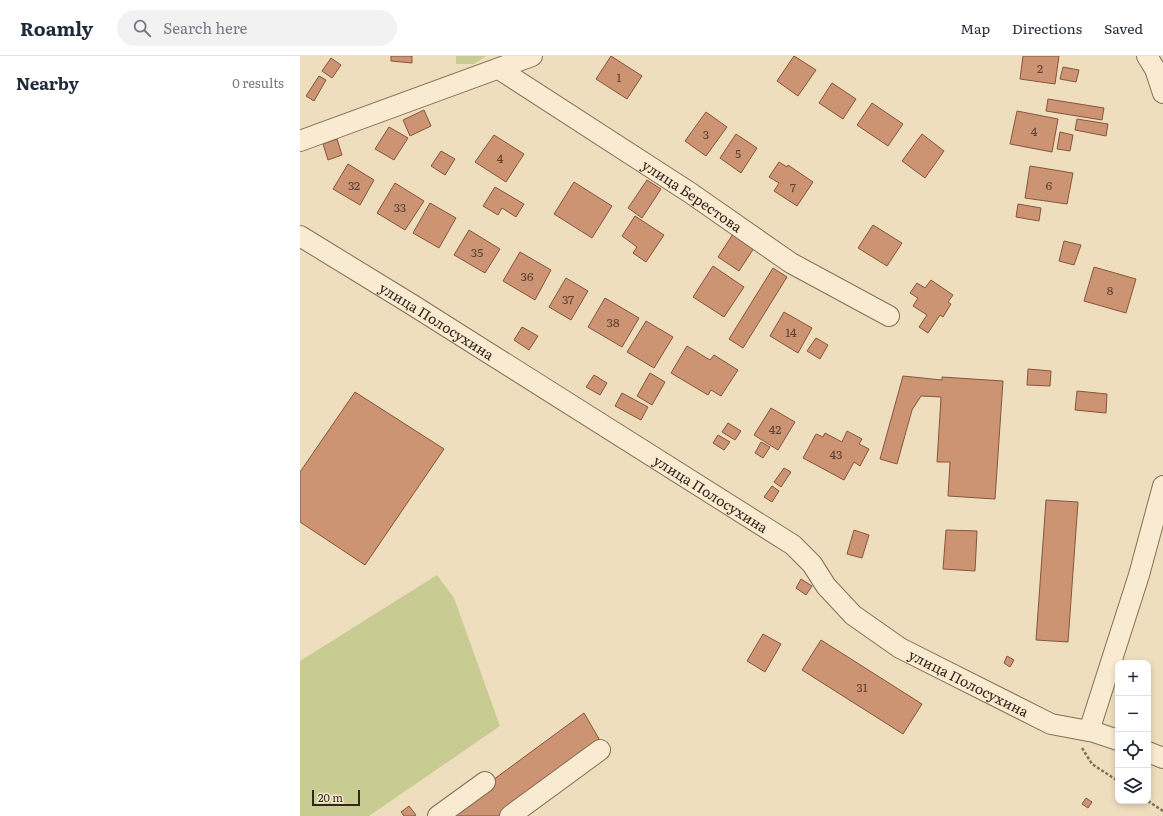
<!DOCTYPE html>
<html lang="en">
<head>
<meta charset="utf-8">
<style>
	body { margin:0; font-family:Literata,serif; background:#f2f2f3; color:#1f2937 }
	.controls { position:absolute; right:12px; bottom:12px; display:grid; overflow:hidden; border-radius:8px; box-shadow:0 2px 6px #0003 }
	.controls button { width:36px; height:36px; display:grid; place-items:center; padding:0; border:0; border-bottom:1px solid #e0e1e3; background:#fff; color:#1f2937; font:20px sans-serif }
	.scale { position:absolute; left:12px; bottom:10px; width:48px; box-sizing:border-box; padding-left:4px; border:2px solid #36271c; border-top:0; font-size:11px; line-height:14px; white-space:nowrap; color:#36271c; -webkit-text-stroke:3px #f6e8ce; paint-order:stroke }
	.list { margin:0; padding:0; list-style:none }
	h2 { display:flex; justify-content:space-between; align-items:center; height:52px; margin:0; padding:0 16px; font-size:17px }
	h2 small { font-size:13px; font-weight:400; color:#747a83 }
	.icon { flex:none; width:22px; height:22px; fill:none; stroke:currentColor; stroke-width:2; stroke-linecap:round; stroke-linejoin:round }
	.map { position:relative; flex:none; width:863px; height:760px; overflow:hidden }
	header { display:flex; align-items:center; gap:24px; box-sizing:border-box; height:56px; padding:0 20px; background:#fff; border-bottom:1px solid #e0e1e3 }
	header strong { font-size:19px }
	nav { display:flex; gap:22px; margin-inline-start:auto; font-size:14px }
	.search { width:280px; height:36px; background:#f2f2f3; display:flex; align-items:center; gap:10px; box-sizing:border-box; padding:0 14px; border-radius:22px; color:#747a83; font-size:15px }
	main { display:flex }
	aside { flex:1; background:#fff }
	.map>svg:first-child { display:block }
	.green { fill:#c8cc92 }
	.building { fill:#cd9473; stroke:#86563c }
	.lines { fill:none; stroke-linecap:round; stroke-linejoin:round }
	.minor-casing { stroke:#876e57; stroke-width:22 }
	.path { stroke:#876e57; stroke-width:2.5; stroke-dasharray:3 2; stroke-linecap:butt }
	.minor { stroke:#f9ebd1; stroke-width:20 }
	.labels { text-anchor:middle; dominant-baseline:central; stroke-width:3.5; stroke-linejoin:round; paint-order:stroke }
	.number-label { font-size:12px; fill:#5c4232 }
	.street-label { font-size:14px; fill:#36271c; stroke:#f6e8ce }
</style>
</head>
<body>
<header>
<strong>Roamly</strong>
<div class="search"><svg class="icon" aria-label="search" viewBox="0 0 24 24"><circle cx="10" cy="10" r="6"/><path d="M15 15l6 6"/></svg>Search here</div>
<nav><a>Map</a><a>Directions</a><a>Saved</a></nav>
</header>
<main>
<aside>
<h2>Nearby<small>0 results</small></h2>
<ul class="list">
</ul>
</aside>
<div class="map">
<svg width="863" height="760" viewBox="0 0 863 760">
	<rect width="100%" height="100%" fill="#eedebe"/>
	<path class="green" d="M 156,0 L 186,0 L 174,8 L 156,8 Z
		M 137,519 L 154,542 L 200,670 L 69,760 L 0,760 L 0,605 Z"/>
	<path class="building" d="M 91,0 L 112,0 L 112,7 L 91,5 Z
		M 311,0 L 342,20 L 327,43 L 296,23 Z
		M 494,0 L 516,14 L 498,40 L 477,25 Z
		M 723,0 L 759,0 L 755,28 L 720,23 Z
		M 31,2 L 41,9 L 32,22 L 22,15 Z
		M 763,11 L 779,14 L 776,26 L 760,23 Z
		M 19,20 L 26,24 L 14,45 L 6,40 Z
		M 532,27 L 556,43 L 543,63 L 519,47 Z
		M 748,43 L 804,52 L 802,64 L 746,55 Z
		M 572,47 L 603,68 L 588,90 L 557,69 Z
		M 124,54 L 131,70 L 110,80 L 103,64 Z
		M 717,55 L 758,63 L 752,96 L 710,88 Z
		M 406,56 L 427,71 L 406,100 L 385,85 Z
		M 777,63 L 808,68 L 806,80 L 775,74 Z
		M 89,71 L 108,82 L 94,104 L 75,93 Z
		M 760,76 L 773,79 L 770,95 L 757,93 Z
		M 436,78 L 457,92 L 441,117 L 420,102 Z
		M 622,78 L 644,95 L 625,122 L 602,105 Z
		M 194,79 L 224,98 L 206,126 L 175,106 Z
		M 37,83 L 42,99 L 28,104 L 23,88 Z
		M 141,95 L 155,103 L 145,119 L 131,110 Z
		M 479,106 L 487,111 L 488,109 L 513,126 L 497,150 L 474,135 L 479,127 L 469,121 Z
		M 48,108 L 74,124 L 60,149 L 33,133 Z
		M 730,110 L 773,117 L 767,148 L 725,142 Z
		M 347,124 L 361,133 L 342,162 L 328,152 Z
		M 274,126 L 312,150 L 292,182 L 254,158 Z
		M 95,127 L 124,145 L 105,174 L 77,157 Z
		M 195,131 L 224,148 L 216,161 L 202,152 L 198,159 L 183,150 Z
		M 130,147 L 156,162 L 139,192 L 113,177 Z
		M 718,148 L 741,152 L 739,165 L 716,161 Z
		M 335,160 L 364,179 L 346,206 L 333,197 L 337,191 L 322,180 Z
		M 573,169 L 602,187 L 587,210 L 558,192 Z
		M 169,174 L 200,193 L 185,217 L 154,199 Z
		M 433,178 L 454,192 L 439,215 L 418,201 Z
		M 764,185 L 781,189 L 774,209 L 759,205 Z
		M 220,196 L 251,214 L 235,244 L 203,225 Z
		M 413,210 L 444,231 L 424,261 L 393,241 Z
		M 794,211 L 836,223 L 826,257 L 784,245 Z
		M 473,212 L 487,221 L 443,292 L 429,283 Z
		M 266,222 L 288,235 L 271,264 L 249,251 Z
		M 631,224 L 653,239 L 648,246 L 651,248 L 643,261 L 640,259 L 628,277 L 619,271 L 627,259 L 613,250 L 618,242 L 610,237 L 617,227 L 625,232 Z
		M 305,242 L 339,262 L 322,291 L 288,271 Z
		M 484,256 L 512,272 L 498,297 L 470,280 Z
		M 346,265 L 373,281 L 354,312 L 327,296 Z
		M 222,271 L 238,280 L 229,294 L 214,284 Z
		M 516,282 L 528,289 L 520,303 L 507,295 Z
		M 387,290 L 410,304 L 414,299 L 438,314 L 421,340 L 411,334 L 408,339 L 371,317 Z
		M 728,313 L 751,315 L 750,330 L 727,329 Z
		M 350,317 L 365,326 L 352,349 L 337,340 Z
		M 294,319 L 307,327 L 300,339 L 286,331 Z
		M 603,320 L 642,324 L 642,321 L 703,325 L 695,443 L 648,440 L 650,406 L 637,406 L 641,341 L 621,340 L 612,354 L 597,408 L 580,403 Z
		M 777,335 L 807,338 L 806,357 L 775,354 Z
		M 55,336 L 144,393 L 65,509 L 0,466 L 0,416 Z
		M 322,337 L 348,351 L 341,364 L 315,350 Z
		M 471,352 L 495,366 L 478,394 L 454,379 Z
		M 428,367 L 441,375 L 435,384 L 422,376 Z
		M 547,375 L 562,383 L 559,388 L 569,393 L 560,410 L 554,406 L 544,424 L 503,402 L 516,378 L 523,381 L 525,377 L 542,386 Z
		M 418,379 L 430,386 L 424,394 L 413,387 Z
		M 461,386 L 470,391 L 463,402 L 455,397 Z
		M 484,412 L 491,416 L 481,431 L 474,426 Z
		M 472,430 L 479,435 L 472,446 L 464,441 Z
		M 746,444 L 778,446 L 768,586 L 736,584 Z
		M 554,474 L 569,479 L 562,502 L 547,498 Z
		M 646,474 L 677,475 L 675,515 L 643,513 Z
		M 501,523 L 512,530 L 506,539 L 496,532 Z
		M 463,578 L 481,588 L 465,616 L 447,605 Z
		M 521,584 L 622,648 L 603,678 L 502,614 Z
		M 707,600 L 714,604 L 710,611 L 704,607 Z
		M 284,657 L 302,688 L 201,760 L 144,760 Z
		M 786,742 L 792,746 L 788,752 L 782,748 Z
		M 109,750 L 116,759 L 114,760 L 104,760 L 101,756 Z"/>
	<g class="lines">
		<defs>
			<g id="minor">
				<path d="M 847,0 L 855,13 L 863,37"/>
				<path id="s1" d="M 199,13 L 389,136 L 491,207 L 589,260"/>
				<path d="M 0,85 L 232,0"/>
				<path id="s2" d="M 0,180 L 111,248 L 493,489 L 512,508 L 526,530 L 553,559 L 600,592 L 751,668 L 794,676 L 818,684"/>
				<path d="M 789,675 L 839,519 L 863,430"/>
				<path d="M 848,696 L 863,702"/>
				<path d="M 138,760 L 185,726"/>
				<path d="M 210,760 L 300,694"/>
			</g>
		</defs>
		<use href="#minor" class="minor-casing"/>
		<path class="path" d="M 782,692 L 792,708 L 818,725
			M 848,745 L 863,755"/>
		<use href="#minor" class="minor"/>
	</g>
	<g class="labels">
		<g class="number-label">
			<text x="740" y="12">2</text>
			<text x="319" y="21">1</text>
			<text x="734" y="75">4</text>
			<text x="406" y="78">3</text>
			<text x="438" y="97">5</text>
			<text x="200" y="102">4</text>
			<text x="54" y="129">32</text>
			<text x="749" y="129">6</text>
			<text x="493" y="131">7</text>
			<text x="100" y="151">33</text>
			<text x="177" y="196">35</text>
			<text x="227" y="220">36</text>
			<text x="810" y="234">8</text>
			<text x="268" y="243">37</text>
			<text x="313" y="266">38</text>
			<text x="491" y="276">14</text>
			<text x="475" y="373">42</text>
			<text x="536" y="398">43</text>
			<text x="562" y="631">31</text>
		</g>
		<g class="street-label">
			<text stroke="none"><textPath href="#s1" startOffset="231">улица Берестова</textPath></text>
			<text stroke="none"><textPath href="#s2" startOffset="161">улица Полосухина</textPath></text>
			<text stroke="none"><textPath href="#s2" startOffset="485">улица Полосухина</textPath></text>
			<text stroke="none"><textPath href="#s2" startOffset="809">улица Полосухина</textPath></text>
		</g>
	</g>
</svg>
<div class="controls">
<button>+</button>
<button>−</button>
<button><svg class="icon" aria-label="locate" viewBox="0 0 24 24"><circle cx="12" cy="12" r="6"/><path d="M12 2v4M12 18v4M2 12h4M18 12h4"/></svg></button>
<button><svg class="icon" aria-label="layers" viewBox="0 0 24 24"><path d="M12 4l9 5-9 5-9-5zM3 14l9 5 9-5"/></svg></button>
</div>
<div class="scale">20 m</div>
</div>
</main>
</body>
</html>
